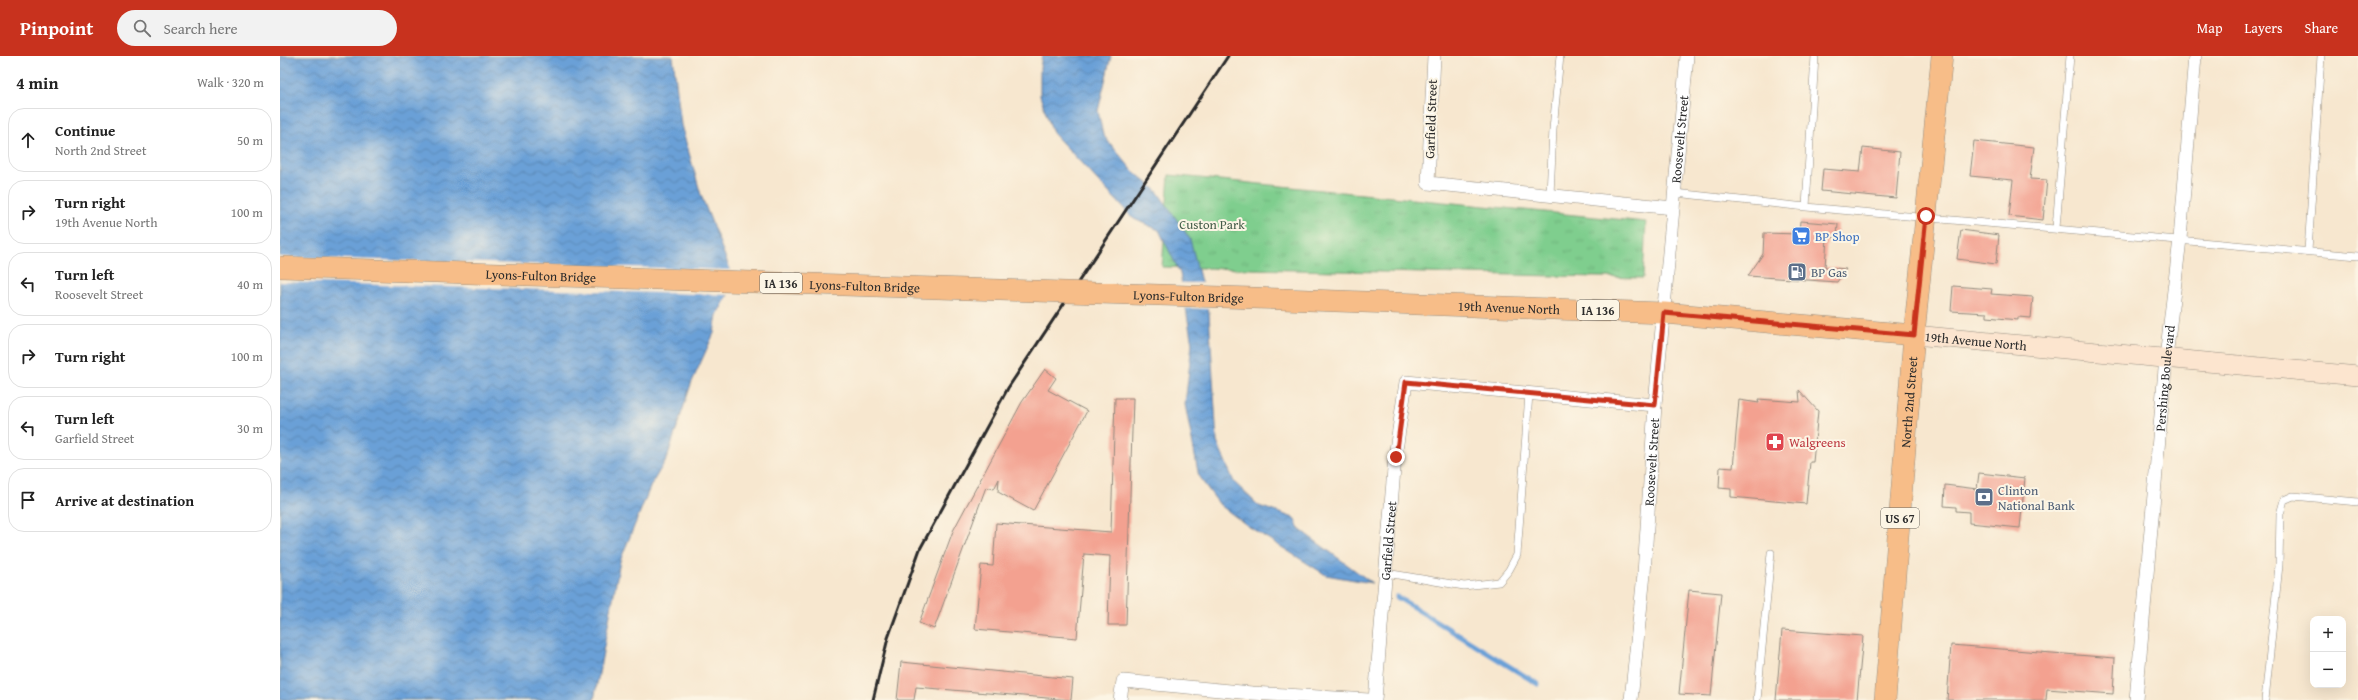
<!DOCTYPE html>
<html lang="en">
<head>
<meta charset="utf-8">
<style>
	body { margin:0; font-family:"Gentium Book Plus",serif; background:#f2f2f2; color:#222 }
	.controls { position:absolute; right:12px; bottom:12px; display:grid; overflow:hidden; border-radius:8px; box-shadow:0 4px 16px #0002 }
	.controls button { width:36px; height:36px; display:grid; place-items:center; padding:0; border:0; border-bottom:1px solid #e0e0e0; background:#fff; color:#222; font:20px sans-serif }
	.stop { position:absolute; width:12px; height:12px; margin:-9px; border:3px solid #c8321e; border-radius:50%; background:#fff }
	.stop.end { background:#c8321e; border-color:#fff; box-shadow:0 1px 4px #0008 }
	.list { margin:0; padding:0; list-style:none }
	h2 { display:flex; justify-content:space-between; align-items:center; height:52px; margin:0; padding:0 16px; font-size:17px }
	h2 small { font-size:13px; font-weight:400; color:#767676 }
	.list li { display:grid; grid-template-columns:26px 1fr auto; gap:12px; align-items:center; box-sizing:border-box; height:64px; margin:0 8px 8px; padding:0 8px; border:1px solid #e0e0e0; border-radius:16px }
	.list b { display:block; font-size:15px; white-space:nowrap }
	.list p { margin:0; font-size:13px; white-space:nowrap; color:#767676 }
	.list em { font-size:13px; font-style:normal; color:#767676 }
	.icon { flex:none; width:22px; height:22px; fill:none; stroke:currentColor; stroke-width:2; stroke-linecap:round; stroke-linejoin:round }
	.map { position:relative; flex:none; width:2078px; height:644px; overflow:hidden }
	header { display:flex; align-items:center; gap:24px; box-sizing:border-box; height:56px; padding:0 20px; background:#c8321e; color:#fff }
	header strong { font-size:19px }
	nav { display:flex; gap:22px; margin-inline-start:auto; font-size:14px }
	.search { width:280px; height:36px; background:#f2f2f2; display:flex; align-items:center; gap:10px; box-sizing:border-box; padding:0 14px; border-radius:22px; color:#767676; font-size:15px }
	main { display:flex }
	aside { flex:1; background:#fff }
	.map>svg:first-child { display:block }
	.park { fill:url(#park-tufts); stroke:#557c5c }
	.water { fill:url(#water-waves); stroke:#4a6681 }
	.pier { fill:#f7e7cf }
	.lines { fill:none; stroke-linecap:round; stroke-linejoin:round }
	.stream { stroke:#6aa0d7; stroke-width:5 }
	.building { fill:#f3a190 }
	.lane-casing { stroke:#91897d; stroke-width:8 }
	.street-casing { stroke:#91897d; stroke-width:14 }
	.secondary-casing { stroke:#91897d; stroke-width:20 }
	.primary-casing { stroke:#91897d; stroke-width:22 }
	.lane { stroke:#fff; stroke-width:7 }
	.street { stroke:#fff; stroke-width:13 }
	.secondary { stroke:#fce5cf; stroke-width:19 }
	.primary { stroke:#f7bd88; stroke-width:21 }
	.rail { stroke:#2b2b2b; stroke-width:3 }
	.primary-bridge-casing { stroke:#91897d; stroke-width:22; stroke-linecap:butt }
	.primary-bridge { stroke:#f7bd88; stroke-width:21 }
	.route { stroke:#c8321e; stroke-width:5 }
	.labels { text-anchor:middle; dominant-baseline:central; stroke-width:4; stroke-linejoin:round; paint-order:stroke }
	.shield { fill:#fcf5e5; stroke:#6a6863; stroke-width:1 }
	.shield-label { font-size:12px; font-weight:bold; fill:#2b2b2b }
	.street-label { font-size:13px; fill:#2b2b2b; stroke:#fcf5e5 }
	.park-label { font-size:13px; fill:#445c49; stroke:#fcf5e5 }
	.shop-label { font-size:13px; fill:#366cbe; stroke:#fcf5e5; text-anchor:start }
	.service-label { font-size:13px; fill:#4e5e75; stroke:#fcf5e5; text-anchor:start }
	.health-label { font-size:13px; fill:#be3a42; stroke:#fcf5e5; text-anchor:start }
</style>
</head>
<body>
<header>
<strong>Pinpoint</strong>
<div class="search"><svg class="icon" aria-label="search" viewBox="0 0 24 24"><circle cx="10" cy="10" r="6"/><path d="M15 15l6 6"/></svg>Search here</div>
<nav><a>Map</a><a>Layers</a><a>Share</a></nav>
</header>
<main>
<aside>
<h2>4 min<small>Walk · 320 m</small></h2>
<ul class="list">
<li><svg class="icon" aria-label="ahead" viewBox="0 0 24 24"><path d="M12 20V5M6 11l6-6 6 6"/></svg><div><b>Continue</b><p>North 2nd Street</p></div><em>50 m</em></li>
<li><svg class="icon" aria-label="right" viewBox="0 0 24 24"><path d="M7 20v-9h11M14 6l5 5-5 5"/></svg><div><b>Turn right</b><p>19th Avenue North</p></div><em>100 m</em></li>
<li><svg class="icon" aria-label="left" viewBox="0 0 24 24"><path d="M17 20v-9H6M10 6l-5 5 5 5"/></svg><div><b>Turn left</b><p>Roosevelt Street</p></div><em>40 m</em></li>
<li><svg class="icon" aria-label="right" viewBox="0 0 24 24"><path d="M7 20v-9h11M14 6l5 5-5 5"/></svg><div><b>Turn right</b></div><em>100 m</em></li>
<li><svg class="icon" aria-label="left" viewBox="0 0 24 24"><path d="M17 20v-9H6M10 6l-5 5 5 5"/></svg><div><b>Turn left</b><p>Garfield Street</p></div><em>30 m</em></li>
<li><svg class="icon" aria-label="arrive" viewBox="0 0 24 24"><path d="M6 21V4h12l-3 4 3 4H6"/></svg><div><b>Arrive at destination</b></div></li>
</ul>
</aside>
<div class="map">
<svg width="2078" height="644" viewBox="0 0 2078 644">
	<defs>
		<pattern id="park-tufts" width="24" height="20" patternUnits="userSpaceOnUse"><rect width="24" height="20" fill="#7fce8e"/><path d="M3 7l-1-3M5 7V3M7 7l1-3M15 17l-1-3M17 17v-4M19 17l1-3" fill="none" stroke="#6eb17b"/></pattern>
		<pattern id="water-waves" width="16" height="10" patternUnits="userSpaceOnUse"><rect width="16" height="10" fill="#6aa0d7"/><path d="M0 5q4-4 8 0t8 0" fill="none" stroke="#5783af"/></pattern>
	</defs>
	<rect width="100%" height="100%" fill="#fcf5e5"/>
	<filter id="ink" filterUnits="userSpaceOnUse"><feTurbulence type="fractalNoise" baseFrequency=".025" numOctaves="2"/><feDisplacementMap in="SourceGraphic" scale="8" xChannelSelector="R" yChannelSelector="G"/><feConvolveMatrix kernelMatrix="1 2 1 2 8 2 1 2 1" color-interpolation-filters="sRGB"/></filter>
	<filter id="wash" filterUnits="userSpaceOnUse"><feTurbulence type="fractalNoise" baseFrequency=".012" numOctaves="4" result="noise"/><feDisplacementMap in="SourceGraphic" scale="16" xChannelSelector="R" yChannelSelector="G"/><feGaussianBlur stdDeviation="0.9" result="paint"/><feColorMatrix in="noise" values="0 0 0 0 0 0 0 0 0 0 0 0 0 0 0 0 0 1.4 0 .05"/><feComposite in="paint" operator="in"/></filter>
	<g filter="url(#wash)">
		<rect width="100%" height="100%" fill="#f7e7cf"/>
		<path class="park" d="M 889,119 L 1366,166 L 1363,222 L 882,211 Z"/>
		<path class="water" d="M 0,0 L 393,0 L 401,69 L 421,139 L 455,226 L 437,259 L 434,277 L 411,328 L 387,402 L 371,429 L 340,505 L 314,644 L 0,644 Z
			M 762,0 L 831,0 L 818,55 L 823,79 L 853,115 L 877,135 L 910,183 L 929,257 L 937,386 L 954,426 L 979,450 L 1014,462 L 1019,473 L 1092,527 L 1046,519 L 968,470 L 940,449 L 919,421 L 905,348 L 912,288 L 900,217 L 879,174 L 854,163 L 773,77 L 760,40 L 760,12 Z"/>
		<path class="pier" d="M 0,201 L 453,214 L 457,226 L 450,239 L 0,226 Z
			M 900,227 L 924,227 L 930,253 L 904,252 Z"/>
		<g class="lines">
			<path class="stream" d="M 1117,541 L 1258,628"/>
		</g>
		<g id="blocks">
			<path class="building" d="M 1694,85 L 1754,91 L 1750,123 L 1767,124 L 1763,164 L 1729,160 L 1733,124 L 1690,120 Z
				M 1583,92 L 1620,96 L 1616,142 L 1541,135 L 1543,113 L 1580,116 Z
				M 1520,165 L 1558,168 L 1557,182 L 1547,181 L 1545,211 L 1566,213 L 1557,226 L 1468,220 L 1483,198 L 1484,177 L 1519,178 Z
				M 1681,174 L 1719,179 L 1716,208 L 1677,203 Z
				M 1673,230 L 1712,233 L 1711,238 L 1753,241 L 1751,262 L 1738,261 L 1738,264 L 1707,261 L 1707,257 L 1671,255 Z
				M 765,313 L 776,322 L 768,334 L 807,355 L 753,455 L 718,436 L 719,423 L 714,433 L 706,431 L 654,573 L 639,567 L 673,475 L 742,346 Z
				M 1519,334 L 1538,355 L 1533,406 L 1530,406 L 1526,448 L 1451,441 L 1451,433 L 1439,432 L 1440,411 L 1453,412 L 1459,344 L 1479,347 L 1478,343 L 1520,346 Z
				M 835,342 L 853,342 L 846,569 L 828,569 L 830,500 L 804,498 L 797,582 L 695,573 L 701,509 L 713,510 L 716,467 L 831,476 Z
				M 1699,417 L 1745,422 L 1740,472 L 1689,467 L 1689,456 L 1676,455 L 1676,451 L 1664,450 L 1665,429 L 1697,433 Z
				M 1409,534 L 1441,537 L 1431,640 L 1399,638 Z
				M 1502,574 L 1583,580 L 1577,644 L 1496,644 Z
				M 1671,589 L 1835,602 L 1833,638 L 1767,633 L 1766,644 L 1667,644 Z
				M 621,606 L 793,623 L 791,644 L 636,631 L 634,644 L 617,644 Z"/>
		</g>
	</g>
	<g filter="url(#ink)">
		<use href="#blocks" fill-opacity="0" stroke="#91897d" stroke-width="1"/>
		<g class="lines">
			<defs>
				<path id="lane" d="M 1395,137 L 1526,151 L 2078,200
					M 1270,139 L 1273,73 L 1280,0
					M 1526,151 L 1535,0
					M 1776,172 L 1790,0
					M 2028,195 L 2041,0
					M 1106,517 L 1184,530 L 1219,526 L 1229,514 L 1237,499 L 1249,338
					M 1477,644 L 1491,497
					M 1985,644 L 1999,509 L 2000,458 L 2004,444 L 2013,440 L 2078,446"/>
				<g id="street">
					<path d="M 1154,0 L 1148,127 L 1393,152"/>
					<path d="M 840,644 L 843,625 L 972,637 L 1089,644"/>
					<path id="s1" d="M 1095,644 L 1115,401 L 1126,326 L 1375,349"/>
					<path id="s2" d="M 1351,644 L 1364,518 L 1375,349 L 1407,0"/>
					<path id="s3" d="M 1856,644 L 1886,302 L 1900,183 L 1915,0"/>
				</g>
				<g id="secondary">
					<path id="s4" d="M 1634,279 L 2078,320"/>
				</g>
				<g id="primary">
					<path id="s5" d="M 1002,243 L 1384,257 L 1634,279"/>
					<path id="s6" d="M 1605,644 L 1634,279 L 1662,0"/>
				</g>
			</defs>
			<use href="#lane" class="lane-casing"/>
			<use href="#street" class="street-casing"/>
			<use href="#secondary" class="secondary-casing"/>
			<use href="#primary" class="primary-casing"/>
			<use href="#lane" class="lane"/>
			<use href="#street" class="street"/>
			<use href="#secondary" class="secondary"/>
			<use href="#primary" class="primary"/>
			<path class="rail" d="M 593,644 L 608,582 L 640,493 L 728,332 L 948,0"/>
			<defs>
				<g id="primary-bridge">
					<path id="s7" d="M 0,211 L 1002,243"/>
				</g>
			</defs>
			<use href="#primary-bridge" class="primary-bridge-casing"/>
			<use href="#primary-bridge" class="primary-bridge"/>
		</g>
	</g>
	<g class="lines" filter="url(#ink)">
		<path class="route" d="M 1116,401 L 1126,326 L 1375,349 L 1384,257 L 1634,279 L 1646,160"/>
	</g>
	<defs>
		<symbol id="supermarket-square" viewBox="-11 -11 22 22"><rect x="-9" y="-9" width="18" height="18" rx="4" fill="#3f7fe0" stroke="#fcf5e5"/><path d="M-6-5.5h2.5l.6 2H6L4.5 2H-2.5L-4.4-4H-6ZM-1.5 3.2a1.3 1.3 0 1 0 .1 0ZM3 3.2a1.3 1.3 0 1 0 .1 0Z" fill="#fff"/></symbol>
		<symbol id="fuel-square" viewBox="-11 -11 22 22"><rect x="-9" y="-9" width="18" height="18" rx="4" fill="#5c6f8a" stroke="#fcf5e5"/><path d="M-5.5-6h7V0h2V4h1.3V-2.5L3-4.5l.8-.8L6-3V5H2.5V1h-1V6h-7ZM-4.2-4.7v3.2H.2V-4.7Z" fill="#fff"/></symbol>
		<symbol id="pharmacy-square" viewBox="-11 -11 22 22"><rect x="-9" y="-9" width="18" height="18" rx="4" fill="#e0444e" stroke="#fcf5e5"/><path d="M-2-6h4v4h4v4h-4v4h-4v-4h-4v-4h4Z" fill="#fff"/></symbol>
		<symbol id="bank-square" viewBox="-11 -11 22 22"><rect x="-9" y="-9" width="18" height="18" rx="4" fill="#5c6f8a" stroke="#fcf5e5"/><path d="M-6-4H6V4H-6ZM0-2.3a2.3 2.3 0 1 0 0 4.6a2.3 2.3 0 1 0 0-4.6Z" fill="#fff"/></symbol>
	</defs>
	<g fill-rule="evenodd">
		<use href="#supermarket-square" x="1510" y="169" width="22" height="22"/>
		<use href="#fuel-square" x="1506" y="205" width="22" height="22"/>
		<use href="#pharmacy-square" x="1484" y="375" width="22" height="22"/>
		<use href="#bank-square" x="1693" y="430" width="22" height="22"/>
	</g>
	<g class="labels">
		<g class="shield">
			<rect x="480" y="217" width="42" height="20" rx="3"/>
			<rect x="1297" y="244" width="42" height="20" rx="3"/>
			<rect x="1601" y="452" width="38" height="20" rx="3"/>
		</g>
		<g class="shield-label">
			<text x="501" y="227">IA 136</text>
			<text x="1318" y="254">IA 136</text>
			<text x="1620" y="462">US 67</text>
		</g>
		<g class="street-label">
			<text transform="translate(1151 63) rotate(-88)">Garfield Street</text>
			<text stroke="none"><textPath href="#s2" startOffset="563">Roosevelt Street</textPath></text>
			<text stroke="none"><textPath href="#s7" startOffset="261">Lyons-Fulton Bridge</textPath></text>
			<text stroke="none"><textPath href="#s7" startOffset="585">Lyons-Fulton Bridge</textPath></text>
			<text stroke="none"><textPath href="#s7" startOffset="909">Lyons-Fulton Bridge</textPath></text>
			<text stroke="none"><textPath href="#s5" startOffset="227">19th Avenue North</textPath></text>
			<text stroke="none"><textPath href="#s4" startOffset="62">19th Avenue North</textPath></text>
			<text stroke="none"><textPath href="#s3" startOffset="323">Pershing Boulevard</textPath></text>
			<text stroke="none"><textPath href="#s6" startOffset="299">North 2nd Street</textPath></text>
			<text stroke="none"><textPath href="#s2" startOffset="239">Roosevelt Street</textPath></text>
			<text stroke="none"><textPath href="#s1" startOffset="160">Garfield Street</textPath></text>
		</g>
		<g class="park-label">
			<text x="932" y="168">Custon Park</text>
		</g>
		<g class="shop-label">
			<text x="1535" y="180">BP Shop</text>
		</g>
		<g class="service-label">
			<text x="1531" y="216">BP Gas</text>
			<text x="1718" y="434">Clinton<tspan x="1718" dy="15">National Bank</tspan></text>
		</g>
		<g class="health-label">
			<text x="1509" y="386">Walgreens</text>
		</g>
	</g>
</svg>
<div class="controls">
<button>+</button>
<button>−</button>
</div>
<div class="stop" style="left:1646px;top:160px"></div>
<div class="stop end" style="left:1116px;top:401px"></div>
</div>
</main>
</body>
</html>
